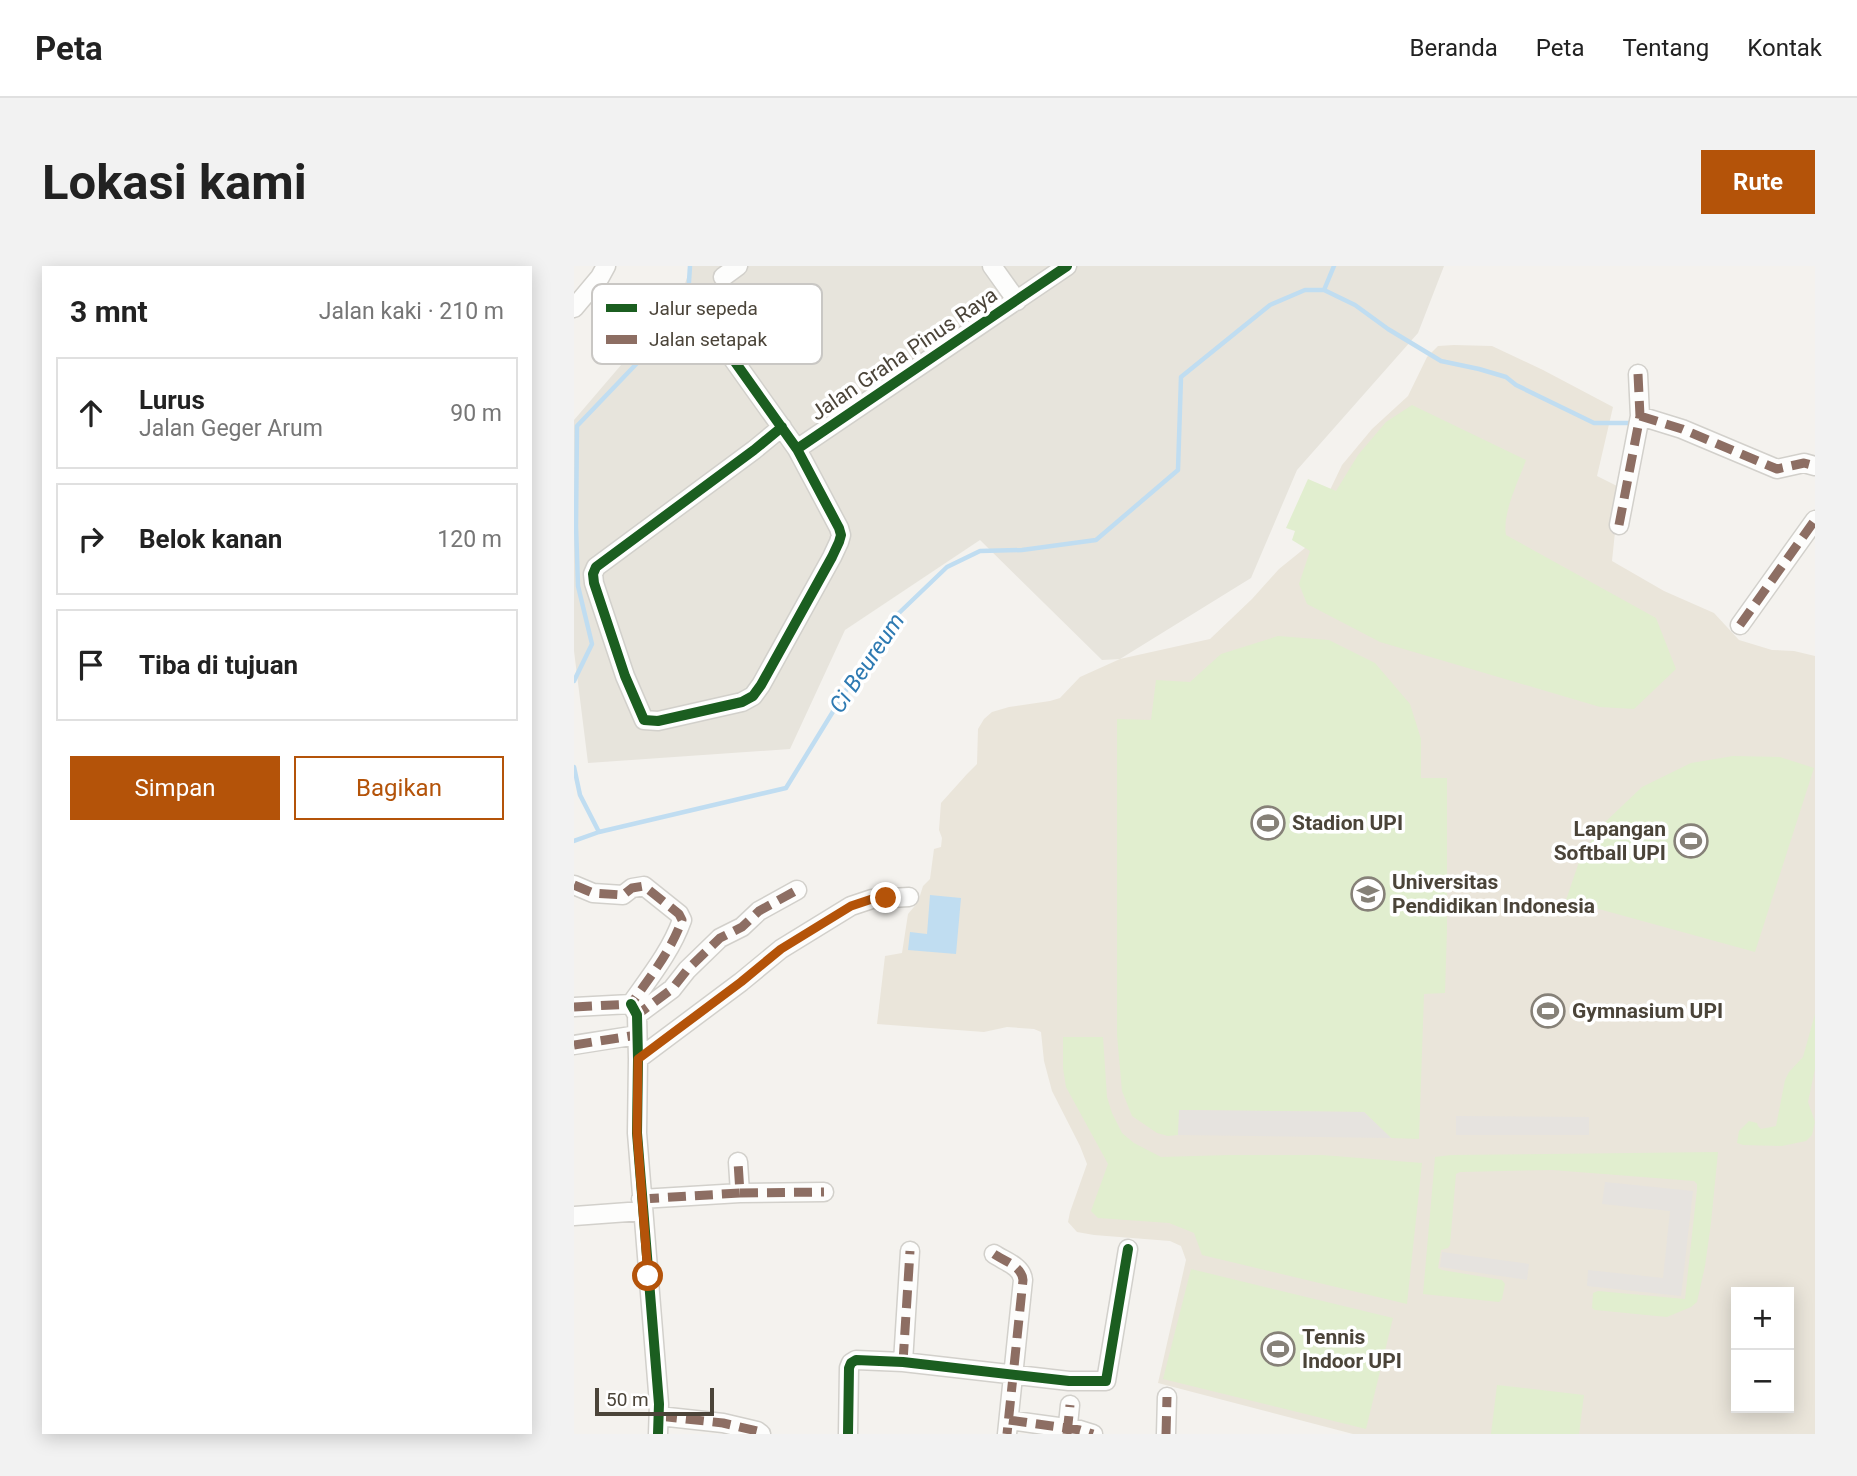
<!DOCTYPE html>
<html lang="id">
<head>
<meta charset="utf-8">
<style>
	body { margin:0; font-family:Roboto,sans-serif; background:#f2f2f2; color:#222 }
	.controls { position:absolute; right:21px; bottom:21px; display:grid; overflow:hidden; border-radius:0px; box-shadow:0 4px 18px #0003 }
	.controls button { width:63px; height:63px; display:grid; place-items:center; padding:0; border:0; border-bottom:2px solid #e0e0e0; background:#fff; color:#222; font:35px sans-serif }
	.scale { position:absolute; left:21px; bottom:18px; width:119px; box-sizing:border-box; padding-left:7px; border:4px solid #4b4439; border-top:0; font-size:19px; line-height:24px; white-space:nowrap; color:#4b4439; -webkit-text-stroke:5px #fff; paint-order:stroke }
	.stop { position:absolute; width:21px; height:21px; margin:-16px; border:5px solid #b45309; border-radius:50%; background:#fff }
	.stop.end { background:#b45309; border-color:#fff; box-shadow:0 2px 7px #0008 }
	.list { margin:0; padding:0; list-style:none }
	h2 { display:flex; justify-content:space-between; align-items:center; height:91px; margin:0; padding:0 28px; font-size:30px }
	h2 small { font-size:23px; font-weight:400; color:#767676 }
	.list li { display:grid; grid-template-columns:46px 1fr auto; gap:21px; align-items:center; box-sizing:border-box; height:112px; margin:0 14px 14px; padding:0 14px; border:2px solid #e0e0e0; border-radius:0px }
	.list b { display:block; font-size:26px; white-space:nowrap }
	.list p { margin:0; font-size:23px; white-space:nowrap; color:#767676 }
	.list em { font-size:23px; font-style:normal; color:#767676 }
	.actions { display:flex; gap:14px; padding:21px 28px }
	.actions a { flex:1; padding:16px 0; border:2px solid #b45309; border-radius:0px; text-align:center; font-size:24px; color:#b45309 }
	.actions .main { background:#b45309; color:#fff }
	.icon { flex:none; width:38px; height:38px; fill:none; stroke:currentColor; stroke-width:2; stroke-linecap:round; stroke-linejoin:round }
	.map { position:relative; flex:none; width:1241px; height:1168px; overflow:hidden; border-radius:0px }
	header { display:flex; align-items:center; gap:42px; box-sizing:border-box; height:98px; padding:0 35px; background:#fff; border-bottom:2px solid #e0e0e0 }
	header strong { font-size:33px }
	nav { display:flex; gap:38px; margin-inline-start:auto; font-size:24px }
	.intro { display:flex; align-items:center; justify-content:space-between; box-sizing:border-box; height:168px; padding:0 42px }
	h1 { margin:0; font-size:49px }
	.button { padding:18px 32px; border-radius:0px; background:#b45309; color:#fff; font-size:24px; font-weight:700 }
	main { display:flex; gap:42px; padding:0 42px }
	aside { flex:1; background:#fff; border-radius:0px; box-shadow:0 4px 18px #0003 }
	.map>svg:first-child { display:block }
	.residential { fill:#e7e4dc }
	.education { fill:#eae5da; fill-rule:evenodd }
	.green { fill:#e1eecf }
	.parking { fill:#e6e3df }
	.water { fill:#c0ddf1 }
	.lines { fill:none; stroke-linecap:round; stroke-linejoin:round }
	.stream { stroke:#c0ddf1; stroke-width:4.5 }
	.minor-casing { stroke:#d2d0cb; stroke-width:21 }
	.minor { stroke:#fdfdfc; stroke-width:18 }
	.quiet { stroke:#8d6e63; stroke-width:9; stroke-dasharray:18 9; stroke-linecap:butt }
	.cycleway-casing { stroke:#fff; stroke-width:15 }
	.cycleway { stroke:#1b5e20; stroke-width:10 }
	.route { stroke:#b45309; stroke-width:9 }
	.labels { text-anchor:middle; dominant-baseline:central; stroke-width:7; stroke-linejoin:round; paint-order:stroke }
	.street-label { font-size:21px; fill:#4b4439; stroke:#fff }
	.poi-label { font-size:21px; font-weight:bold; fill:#4b4439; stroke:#fff; text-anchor:start }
	.water-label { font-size:23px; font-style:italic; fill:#2e7ab2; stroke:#fff }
	.key { fill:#fff; stroke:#c9c7c4; stroke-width:2 }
	.key-label { font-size:19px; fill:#4b4439 }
</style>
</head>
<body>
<header>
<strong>Peta</strong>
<nav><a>Beranda</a><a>Peta</a><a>Tentang</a><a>Kontak</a></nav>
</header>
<div class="intro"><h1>Lokasi kami</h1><a class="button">Rute</a></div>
<main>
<aside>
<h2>3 mnt<small>Jalan kaki · 210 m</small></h2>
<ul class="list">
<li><svg class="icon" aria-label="ahead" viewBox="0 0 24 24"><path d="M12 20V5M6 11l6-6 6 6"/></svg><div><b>Lurus</b><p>Jalan Geger Arum</p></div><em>90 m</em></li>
<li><svg class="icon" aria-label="right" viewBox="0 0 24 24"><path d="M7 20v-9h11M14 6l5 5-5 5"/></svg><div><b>Belok kanan</b></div><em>120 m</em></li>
<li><svg class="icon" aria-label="arrive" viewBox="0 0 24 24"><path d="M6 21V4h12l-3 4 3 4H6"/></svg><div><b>Tiba di tujuan</b></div></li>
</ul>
<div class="actions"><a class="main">Simpan</a><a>Bagikan</a></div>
</aside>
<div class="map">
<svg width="1241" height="1168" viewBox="0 0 1241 1168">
	<rect width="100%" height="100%" fill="#f4f2ee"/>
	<path class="residential" d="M 117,0 L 870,0 L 844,67 L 723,204 L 677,312 L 546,393 L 528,394 L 406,274 L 271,364 L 216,483 L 14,497 L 0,385 L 0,154 L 107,29 Z"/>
	<path class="education" d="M 880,79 L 918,80 L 969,104 L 1039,141 L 1023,210 L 1051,224 L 1041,266 L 1038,295 L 1090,325 L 1140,347 L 1165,374 L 1198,384 L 1220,385 L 1241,390 L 1241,1168 L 779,1168 L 584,1117 L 612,994 L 607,980 L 596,975 L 520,969 L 503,966 L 494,956 L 496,946 L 513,898 L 506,880 L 478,825 L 470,795 L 467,766 L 460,763 L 433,761 L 410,766 L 303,758 L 311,690 L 328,687 L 334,648 L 344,636 L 349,620 L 356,613 L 360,583 L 367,581 L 368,572 L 365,564 L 367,537 L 393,508 L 403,498 L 404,463 L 410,453 L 418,446 L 435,441 L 476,435 L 486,432 L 506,411 L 546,393 L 636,373 L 678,333 L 705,303 L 731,282 L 745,247 L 768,199 L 798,163 L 834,130 L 853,91 L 864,80 ZM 1162,1026 L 1215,1026 L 1215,1142 L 1162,1142 Z"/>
	<path class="green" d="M 838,139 L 952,194 C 945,214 928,247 932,269 L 1082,352 L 1102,403 L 1060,443 L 1026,441 L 806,376 L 733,338 L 725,318 L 736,285 L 718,274 L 721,265 L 712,262 L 734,213 L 762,225 L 784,189 L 812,156 Z
		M 704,370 L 755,374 L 801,397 L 836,438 L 847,473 L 847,512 L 873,512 L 873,663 L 871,727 L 850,728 L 845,873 L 817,872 L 790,846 L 606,844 L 604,869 L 594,870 L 583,867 L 558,850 L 548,825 L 543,769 L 543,453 L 577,454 L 582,414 L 616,416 L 647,388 Z
		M 1159,490 L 1206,491 L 1240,502 L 1181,686 L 992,634 L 1007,590 L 1028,559 L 1068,521 L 1117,497 Z
		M 1241,748 L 1241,803 L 1234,836 L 1241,856 L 1238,869 L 1232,875 L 1208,880 L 1169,879 L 1163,877 L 1165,865 L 1175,855 L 1183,857 L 1184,860 L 1187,863 L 1202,860 L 1211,814 L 1215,806 L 1229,791 Z
		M 489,771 L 529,771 L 533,831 L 538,847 L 548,867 L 560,877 L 587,891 L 655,889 L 748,889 L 848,897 L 833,1038 L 628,989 L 620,967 L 595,957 L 524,952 L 517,945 L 534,898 L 492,821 L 489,802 Z
		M 1144,886 L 1137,957 L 1131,1000 L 1123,1036 L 1117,1041 L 1093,1051 L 1021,1044 L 1018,1042 L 1019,1027 L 1024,1025 L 1111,1033 L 1123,923 L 1123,918 L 1120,915 L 978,904 L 886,906 L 882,908 L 876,979 L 874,982 L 867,984 L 864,1002 L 868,1004 L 928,1014 L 931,1018 L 928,1033 L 925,1036 L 849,1028 L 861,891 L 877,889 Z
		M 617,1003 L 819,1052 L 792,1163 L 589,1113 Z
		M 923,1119 L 1010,1129 L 1005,1168 L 917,1168 Z"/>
	<path class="parking" d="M 605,844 L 790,846 L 817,872 L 604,869 Z
		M 882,850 L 1015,851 L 1015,869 L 882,869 Z
		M 1031,916 L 1119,925 L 1107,1030 L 1013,1020 L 1014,1004 L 1089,1012 L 1096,945 L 1028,938 Z
		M 868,986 L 955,998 L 953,1014 L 866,1001 Z"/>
	<path class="water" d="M 356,629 L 387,632 L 382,688 L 334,684 L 336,666 L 353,668 Z"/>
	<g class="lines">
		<path class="stream" d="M 750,24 L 781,39 L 814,63 L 867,95 L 905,103 L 932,111 L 942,119 L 1020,157 L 1059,157
			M 0,415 L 18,378 L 4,320 L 2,260 L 3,160 L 68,92 L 114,31 L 116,0
			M 0,501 L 6,529 L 25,566 L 0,575
			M 25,566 L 212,522 L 295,387 L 325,347 L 373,301 L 406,285 L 448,284 L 522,274 L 604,204 L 607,111 L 696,39 L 731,24 L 750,24 L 760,0"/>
		<defs>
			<path id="minor" d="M 418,0 L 443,35
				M 149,11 L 164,0
				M 0,42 L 26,11 L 32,0
				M 139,65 L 223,183 L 265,262 L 267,269 L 265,276 L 258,291 L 187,419 L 179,430 L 168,436 L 84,455 L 70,454 L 51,410 L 20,317 L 19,308 L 22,301 L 180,184 L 208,161
				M 1066,150 L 1108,163 L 1203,203 L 1230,197 L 1241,200
				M 223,183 L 493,0
				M 1045,259 L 1066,150 L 1064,108
				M 1166,359 L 1241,254
				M 0,619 L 19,627 L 49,629 L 58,622 L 70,620 L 105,648 L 108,654 C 97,685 76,711 57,738
				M 57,738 L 63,749 L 64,793 L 63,867 L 85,1138 L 84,1168
				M 0,741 L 57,738
				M 63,749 L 98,723 L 113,704 L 146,672 L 168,661 L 185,645 L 223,624
				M 0,779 L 63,769
				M 64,793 L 167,716 L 207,683 L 277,640 L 298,633 L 335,631
				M 166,927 L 250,926
				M 67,933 L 166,927 L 164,896
				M 0,950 L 68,945
				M 420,988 C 430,995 448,1000 449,1014 L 433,1168
				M 329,1096 L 336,985
				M 85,1150 L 149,1157 L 183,1165 L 187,1168
				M 435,1154 L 506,1164 L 519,1168
				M 274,1168 L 275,1102 L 277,1097 L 282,1094 L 329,1096 L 495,1115 L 532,1115 L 554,983
				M 493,1168 L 496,1139
				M 592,1168 L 593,1131"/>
		</defs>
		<use href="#minor" class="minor-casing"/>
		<use href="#minor" class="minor"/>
		<path class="quiet" d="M 1066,150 L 1108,163 L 1203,203 L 1230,197 L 1241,200
			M 1045,259 L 1066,150 L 1064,108
			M 1166,359 L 1241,254
			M 0,619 L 19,627 L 49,629 L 58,622 L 70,620 L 105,648 L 108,654 C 97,685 76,711 57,738
			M 0,741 L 57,738
			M 61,744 L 63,749 L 98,723 L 113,704 L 146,672 L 168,661 L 185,645 L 223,624
			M 0,779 L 63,769
			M 166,927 L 250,926
			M 67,933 L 166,927 L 164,896
			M 420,988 C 430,995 448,1000 449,1014 L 433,1168
			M 329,1096 L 336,985
			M 85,1150 L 149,1157 L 183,1165 L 187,1168
			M 435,1154 L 506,1164 L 519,1168
			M 493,1168 L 496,1139
			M 592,1168 L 593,1131"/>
		<defs>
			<path id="cycleway" d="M 139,65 L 223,183 L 265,262 L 267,269 L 265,276 L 258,291 L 187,419 L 179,430 L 168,436 L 84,455 L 70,454 L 51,410 L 20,317 L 19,308 L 22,301 L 180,184 L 208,161
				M 223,183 L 493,0
				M 57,738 L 63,749 L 64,793 L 63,867 L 85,1138 L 84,1168
				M 274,1168 L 275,1102 L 277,1097 L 282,1094 L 329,1096 L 495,1115 L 532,1115 L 554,983"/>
		</defs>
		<use href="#cycleway" class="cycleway-casing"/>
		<use href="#cycleway" class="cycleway"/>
	</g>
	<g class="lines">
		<path class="route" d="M 74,1010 L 63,867 L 64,793 L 167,716 L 207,683 L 277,640 L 298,633 L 312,632"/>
	</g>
	<defs>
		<symbol id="stadium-ring" viewBox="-11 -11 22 22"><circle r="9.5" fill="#fff" stroke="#868178" stroke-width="1.5"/><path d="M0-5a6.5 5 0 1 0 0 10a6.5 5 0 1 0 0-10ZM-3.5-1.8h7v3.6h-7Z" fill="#868178"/></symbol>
		<symbol id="university-ring" viewBox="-11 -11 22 22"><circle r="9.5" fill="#fff" stroke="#868178" stroke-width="1.5"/><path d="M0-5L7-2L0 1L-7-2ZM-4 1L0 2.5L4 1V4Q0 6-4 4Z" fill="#868178"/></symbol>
	</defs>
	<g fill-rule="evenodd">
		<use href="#stadium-ring" x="675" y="538" width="38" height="38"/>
		<use href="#stadium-ring" x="1098" y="556" width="38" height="38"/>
		<use href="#university-ring" x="775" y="609" width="38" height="38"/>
		<use href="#stadium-ring" x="955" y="726" width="38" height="38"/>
		<use href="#stadium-ring" x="685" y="1064" width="38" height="38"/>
	</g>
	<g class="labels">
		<g class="street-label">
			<text transform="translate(330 88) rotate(-34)">Jalan Graha Pinus Raya</text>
		</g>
		<g class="poi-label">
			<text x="718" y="557">Stadion UPI</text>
			<text x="1092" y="563" text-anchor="end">Lapangan<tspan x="1092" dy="24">Softball UPI</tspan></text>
			<text x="818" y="616">Universitas<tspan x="818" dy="24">Pendidikan Indonesia</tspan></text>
			<text x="998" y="745">Gymnasium UPI</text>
			<text x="728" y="1071">Tennis<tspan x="728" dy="24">Indoor UPI</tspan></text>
		</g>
		<g class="water-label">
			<text transform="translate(293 397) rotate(-56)">Ci Beureum</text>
		</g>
	</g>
	<rect x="18" y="18" width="230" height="80" rx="10" class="key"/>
	<rect x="32" y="38" width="31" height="8" fill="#1b5e20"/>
	<rect x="32" y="69" width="31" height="9" fill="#8d6e63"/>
	<g class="key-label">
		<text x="75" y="49">Jalur sepeda</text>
		<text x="75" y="80">Jalan setapak</text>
	</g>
</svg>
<div class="controls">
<button>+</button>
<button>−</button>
</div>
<div class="scale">50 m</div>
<div class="stop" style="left:74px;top:1010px"></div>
<div class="stop end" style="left:312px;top:632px"></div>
</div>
</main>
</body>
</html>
